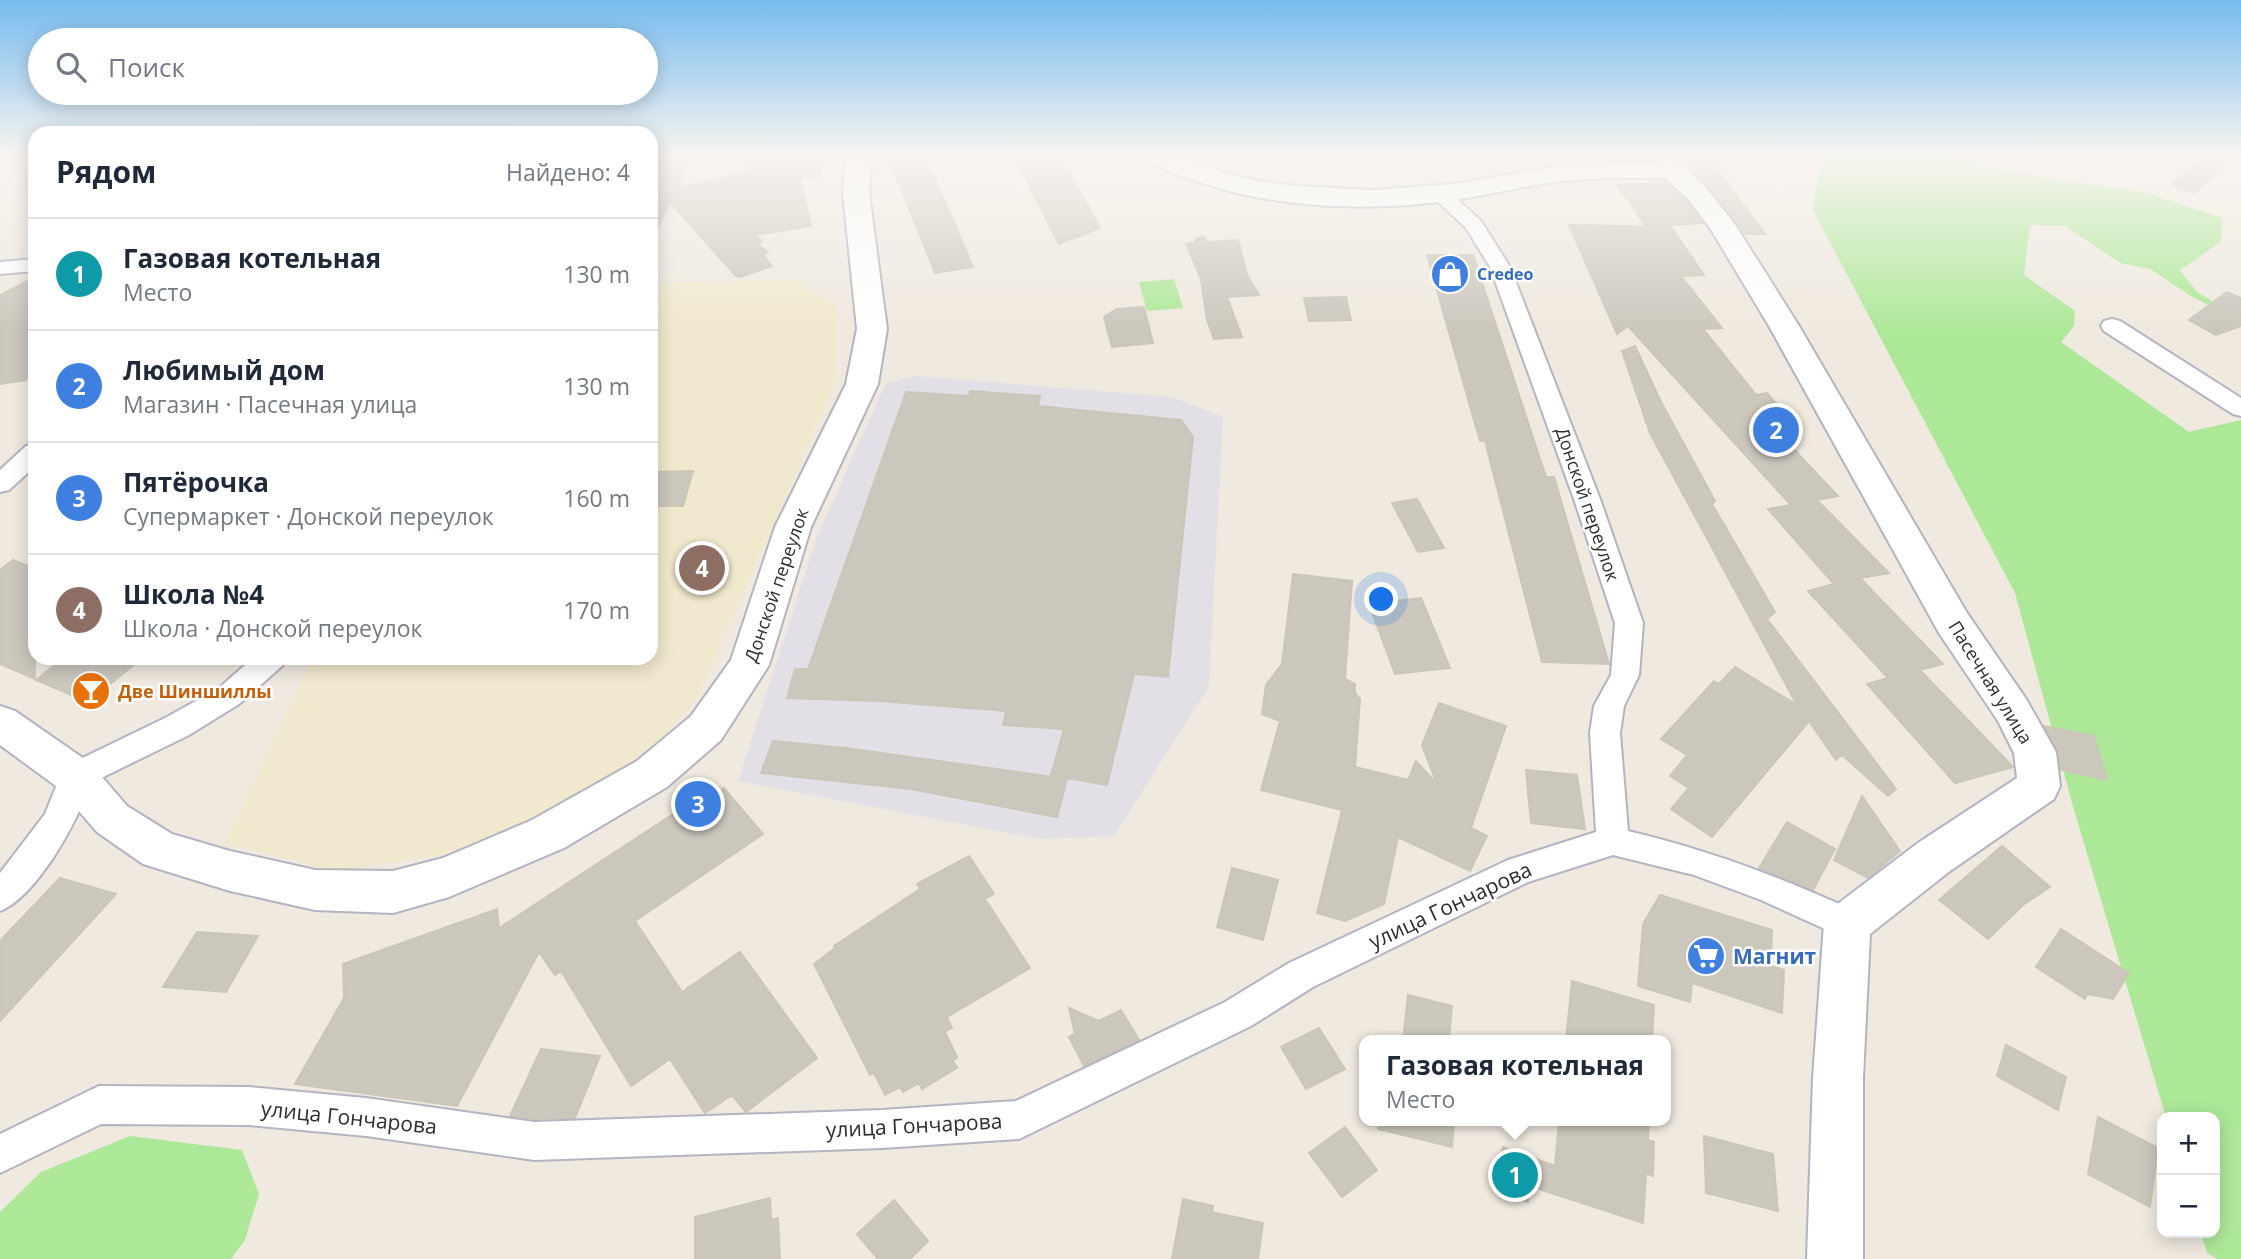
<!DOCTYPE html>
<html lang="ru">
<head>
<meta charset="utf-8">
<style>
	body { margin:0; font-family:"Open Sans",sans-serif; background:#f2f2f3; color:#1f2937 }
	.controls { position:absolute; right:21px; bottom:21px; display:grid; overflow:hidden; border-radius:14px; box-shadow:0 4px 18px #0003 }
	.controls button { width:63px; height:63px; display:grid; place-items:center; padding:0; border:0; border-bottom:2px solid #e0e1e3; background:#fff; color:#1f2937; font:35px sans-serif }
	.you { position:absolute; left:1382px; top:600px; width:24px; height:24px; margin:-18px; border:5px solid #fff; border-radius:50%; background:#1a73e8; box-shadow:0 0 0 10px #1a73e833 }
	.badge { display:grid; place-items:center; width:46px; height:46px; border-radius:50%; background:#1a73e8; color:#fff; font-size:23px; font-weight:700 }
	.pin { position:absolute; translate:-50% -50%; border:4px solid #fff; box-shadow:0 2px 7px #0006 }
	.popup { position:absolute; left:1359px; top:1035px; width:312px; height:91px; box-sizing:border-box; display:grid; place-content:center; border-radius:14px; background:#fff; filter:drop-shadow(0 2px 5px #0005); font-size:23px; white-space:nowrap; color:#747a83 }
	.popup b { font-size:26px; color:#1f2937 }
	.popup::after { content:''; position:absolute; left:50%; top:100%; margin-left:-14px; border:14px solid transparent; border-top-color:#fff }
	.list { margin:0; padding:0; list-style:none }
	h2 { display:flex; justify-content:space-between; align-items:center; height:91px; margin:0; padding:0 28px; font-size:30px }
	h2 small { font-size:23px; font-weight:400; color:#747a83 }
	.list li { display:grid; grid-template-columns:46px 1fr auto; gap:21px; align-items:center; box-sizing:border-box; height:112px; padding:0 28px; border-top:2px solid #e0e1e3 }
	.list b { display:block; font-size:26px; white-space:nowrap }
	.list p { margin:0; font-size:23px; white-space:nowrap; color:#747a83 }
	.list em { font-size:23px; font-style:normal; color:#747a83 }
	.icon { flex:none; width:38px; height:38px; fill:none; stroke:currentColor; stroke-width:2; stroke-linecap:round; stroke-linejoin:round }
	.map { position:relative; flex:none; width:2241px; height:1259px; overflow:hidden }
	.search { position:absolute; background:#fff; box-shadow:0 4px 18px #0003; left:28px; top:28px; width:630px; height:77px; display:flex; align-items:center; gap:18px; box-sizing:border-box; padding:0 24px; border-radius:38px; color:#747a83; font-size:26px }
	.panel { position:absolute; background:#fff; box-shadow:0 4px 18px #0003; left:28px; top:126px; width:630px; height:539px; border-radius:21px }
	.map>svg:first-child { display:block }
	.industrial { fill:#e2dfe7 }
	.education { fill:#f1e9cd }
	.green { fill:#ade898 }
	.building { fill:#cbc7bd; stroke:#cbc6b8; stroke-width:2 }
	.lines { fill:none; stroke-linecap:round; stroke-linejoin:round }
	.street-casing { stroke:#b3b4c1; stroke-width:4 }
	.secondary-casing { stroke:#b3b4c1; stroke-width:4 }
	.street { fill:#fff; fill-rule:evenodd }
	.secondary { fill:#fff; fill-rule:evenodd }
	.labels { text-anchor:middle; dominant-baseline:central; stroke-width:5; stroke-linejoin:round; paint-order:stroke }
	.far-shop-label { font-size:16px; font-weight:bold; fill:#366cbe; stroke:#fff; text-anchor:start }
	.street-label { font-size:18px; fill:#2d2d2d; stroke:#fff }
	.food-label { font-size:18px; font-weight:bold; fill:#c56008; stroke:#fff; text-anchor:start }
	.near-street-label { font-size:21px; fill:#2d2d2d; stroke:#fff }
	.near-shop-label { font-size:21px; font-weight:bold; fill:#366cbe; stroke:#fff; text-anchor:start }
</style>
</head>
<body>
<div class="map">
<svg width="2241" height="1259" viewBox="0 0 2241 1259">
	<rect width="100%" height="100%" fill="#efe9df"/>
	<path class="industrial" d="M 917,376 L 1172,397 L 1223,417 L 1209,686 L 1114,836 L 1040,839 L 738,781 L 817,537 L 886,383 Z"/>
	<path class="education" d="M 796,280 L 837,305 L 837,379 L 699,694 L 650,753 L 555,809 L 444,855 L 336,871 L 224,843 L 314,658 L 651,658 L 651,283 Z"/>
	<path class="green" d="M 1849,155 L 1939,155 L 2057,180 L 2144,192 L 2222,218 L 2221,242 L 2180,270 L 2197,292 L 2241,318 L 2241,322 L 2191,296 L 2150,269 L 2120,263 L 2065,226 L 2030,225 L 2024,275 L 2075,311 L 2074,326 L 2061,342 L 2189,432 L 2241,420 L 2241,1259 L 2217,1259 L 2207,1253 L 2201,1233 L 2215,1233 L 2215,1117 L 2166,1117 L 2074,810 L 2015,593 L 1813,210 L 1821,157 Z
		M 1174,279 L 1183,308 L 1147,311 L 1139,282 Z
		M 130,1136 L 242,1150 L 259,1194 L 245,1240 L 231,1259 L 0,1259 L 0,1212 L 41,1172 Z"/>
	<path class="building" d="M 818,155 L 821,176 L 800,178 L 811,226 L 755,235 L 762,242 L 758,244 L 767,252 L 763,254 L 772,266 L 740,277 L 736,276 L 670,202 L 651,241 L 651,161 L 690,161 L 677,188 L 747,172 L 746,163 Z
		M 908,155 L 925,155 L 973,267 L 935,273 L 889,158 Z
		M 1014,155 L 1060,155 L 1100,228 L 1059,244 Z
		M 1681,155 L 1707,155 L 1765,234 L 1744,234 Z
		M 2205,155 L 2235,155 L 2195,193 L 2171,185 Z
		M 1666,182 L 1685,200 L 1703,223 L 1646,226 L 1617,185 Z
		M 1569,225 L 1671,227 L 1704,275 L 1681,276 L 1722,328 L 1703,329 L 1756,395 L 1767,393 L 1791,421 L 1770,424 L 1838,496 L 1817,500 L 1889,573 L 1860,578 L 1943,664 L 1920,670 L 2013,767 L 1955,783 L 1867,684 L 1888,678 L 1808,591 L 1834,584 L 1768,509 L 1791,505 L 1628,326 L 1617,334 Z
		M 1204,237 L 1207,242 L 1238,240 L 1247,275 L 1259,295 L 1227,297 L 1242,337 L 1214,339 L 1207,320 L 1201,279 L 1186,244 L 1195,243 L 1195,239 Z
		M 1427,255 L 1473,255 L 1546,477 L 1554,477 L 1609,664 L 1542,662 L 1485,441 L 1480,441 Z
		M 35,277 L 35,360 L 26,380 L 0,384 L 0,295 Z
		M 2227,292 L 2241,298 L 2241,326 L 2216,335 L 2189,320 Z
		M 1346,297 L 1351,320 L 1309,321 L 1304,298 Z
		M 1144,307 L 1153,343 L 1112,347 L 1104,317 L 1117,309 Z
		M 1635,346 L 1661,402 L 1715,501 L 1712,504 L 1775,612 L 1767,619 L 1896,789 L 1888,796 L 1842,755 L 1836,760 L 1809,721 L 1712,837 L 1671,809 L 1689,788 L 1670,776 L 1687,755 L 1661,739 L 1714,681 L 1719,684 L 1735,667 L 1797,705 L 1650,433 L 1622,351 Z
		M 970,391 L 1040,396 L 1038,406 L 1181,420 L 1193,437 L 1168,677 L 1134,674 L 1107,785 L 1051,775 L 1064,729 L 1003,725 L 1006,711 L 879,701 L 787,698 L 795,669 L 808,669 L 906,392 L 969,396 Z
		M 693,471 L 683,506 L 651,506 L 651,472 Z
		M 1417,499 L 1444,548 L 1418,552 L 1392,503 Z
		M 13,560 L 35,569 L 35,679 L 0,664 L 0,570 Z
		M 1293,574 L 1352,581 L 1345,679 L 1355,684 L 1355,693 L 1360,699 L 1355,767 L 1408,780 L 1416,761 L 1437,784 L 1422,745 L 1439,703 L 1506,726 L 1471,828 L 1487,836 L 1470,871 L 1398,837 L 1384,904 L 1345,921 L 1317,913 L 1342,810 L 1261,790 L 1280,721 L 1262,714 L 1266,685 L 1282,664 Z
		M 1421,598 L 1450,668 L 1395,674 L 1369,604 Z
		M 64,658 L 142,658 L 88,702 L 36,680 Z
		M 2044,726 L 2094,736 L 2107,780 L 2061,770 L 2058,751 Z
		M 773,741 L 846,748 L 1067,779 L 1057,817 L 911,789 L 761,773 Z
		M 1526,770 L 1577,775 L 1585,829 L 1531,823 Z
		M 713,788 L 718,792 L 724,788 L 763,834 L 635,921 L 682,992 L 740,952 L 817,1058 L 746,1112 L 732,1095 L 705,1113 L 670,1059 L 631,1086 L 561,971 L 555,975 L 539,952 L 457,1106 L 295,1084 L 344,998 L 343,964 L 497,909 L 499,928 Z
		M 1862,796 L 1900,851 L 1868,878 L 1834,860 Z
		M 1787,822 L 1835,849 L 1813,890 L 1759,868 Z
		M 2002,846 L 2050,887 L 2023,905 L 1988,939 L 1939,900 Z
		M 969,856 L 994,894 L 985,899 L 1030,968 L 947,1017 L 952,1028 L 945,1032 L 957,1057 L 953,1061 L 957,1068 L 922,1089 L 919,1083 L 903,1092 L 900,1087 L 885,1095 L 874,1073 L 870,1075 L 814,964 L 835,948 L 834,946 L 920,889 L 917,884 Z
		M 1232,868 L 1278,880 L 1263,940 L 1217,927 Z
		M 60,878 L 116,894 L 0,1021 L 0,941 Z
		M 1660,895 L 1772,930 L 1771,966 L 1784,970 L 1782,1013 L 1692,983 L 1690,1002 L 1638,986 L 1643,924 Z
		M 2061,929 L 2129,973 L 2113,999 L 2087,994 L 2085,999 L 2036,967 Z
		M 197,932 L 258,936 L 226,992 L 163,987 Z
		M 1572,981 L 1654,1005 L 1652,1040 L 1566,1040 Z
		M 1408,995 L 1452,1006 L 1449,1040 L 1403,1040 Z
		M 1069,1008 L 1099,1021 L 1121,1010 L 1139,1040 L 1084,1066 L 1069,1037 L 1075,1034 Z
		M 1319,1028 L 1345,1069 L 1306,1089 L 1281,1047 Z
		M 2006,1045 L 2066,1077 L 2058,1110 L 1997,1076 Z
		M 541,1049 L 600,1056 L 575,1118 L 534,1119 L 510,1116 Z
		M 2098,1117 L 2158,1148 L 2150,1207 L 2088,1174 Z
		M 1379,1121 L 1454,1121 L 1452,1147 L 1378,1129 Z
		M 1559,1121 L 1649,1121 L 1648,1140 L 1654,1142 L 1653,1176 L 1646,1173 L 1643,1223 L 1530,1186 L 1528,1202 L 1495,1191 L 1503,1147 L 1555,1166 Z
		M 1345,1127 L 1377,1170 L 1342,1197 L 1309,1153 Z
		M 1704,1136 L 1773,1154 L 1778,1211 L 1706,1193 Z
		M 770,1198 L 771,1220 L 778,1218 L 780,1259 L 695,1259 L 695,1217 Z
		M 1183,1199 L 1213,1206 L 1212,1212 L 1263,1223 L 1258,1259 L 1172,1259 Z
		M 894,1200 L 928,1241 L 910,1259 L 878,1259 L 857,1234 Z"/>
	<g class="lines">
		<defs>
			<path id="street" d="M 1654,155 L 1672,155 L 1681,170 L 1679,174 L 1665,174 Z
				M 1440,188 L 1447,190 L 1481,221 L 1510,267 L 1600,499 L 1643,623 L 1639,675 L 1624,706 L 1620,733 L 1628,831 C 1709,850 1783,878 1859,913 L 1864,924 L 1859,935 L 1847,939 L 1761,900 L 1694,875 L 1613,855 L 1528,882 L 1313,987 L 1251,1026 L 1019,1139 L 882,1148 L 534,1160 L 366,1136 L 249,1125 L 101,1124 L 0,1173 L 0,1134 L 99,1086 L 249,1087 L 366,1098 L 534,1122 L 882,1110 L 1016,1101 L 1225,1002 L 1289,963 L 1508,860 L 1596,832 L 1590,733 L 1594,706 L 1611,675 L 1615,623 L 1574,499 L 1490,267 L 1466,228 L 1430,194 Z
				M 35,259 L 35,271 L 0,274 L 0,262 Z
				M 2112,319 L 2120,321 L 2241,398 L 2241,416 L 2233,414 L 2104,331 L 2101,326 L 2104,321 Z
				M 35,444 L 35,466 L 9,490 L 0,492 L 0,470 L 26,446 Z
				M 253,658 L 286,658 L 282,666 L 239,704 L 189,735 L 89,784 C 80,820 35,898 0,911 L 0,873 L 45,814 L 64,767 L 167,717 L 219,688 Z"/>
			<path id="secondary" d="M 846,155 L 872,155 L 869,193 L 887,329 L 878,384 L 811,527 L 769,665 L 721,740 L 667,787 L 564,848 L 449,897 L 393,913 L 315,910 L 230,891 L 143,864 L 97,832 L 60,789 L 0,745 L 0,706 L 15,711 L 90,763 L 127,806 L 172,834 L 230,851 L 315,870 L 393,871 L 443,858 L 532,820 L 637,761 L 691,716 L 731,660 L 775,527 L 846,384 L 857,329 L 843,193 Z
				M 1147,155 L 1179,155 L 1227,174 L 1257,181 L 1296,186 L 1373,190 L 1454,184 L 1565,165 L 1672,162 L 1681,165 L 1705,186 L 1736,226 L 1799,326 L 1967,613 L 2026,699 L 2056,752 L 2060,786 L 2054,799 L 1950,871 L 1870,934 L 1863,1078 L 1863,1259 L 1807,1259 L 1813,1078 L 1824,924 L 1831,909 L 1918,843 L 2017,778 L 2014,753 L 1998,721 L 1939,633 L 1769,326 L 1710,228 L 1687,198 L 1665,178 C 1632,178 1598,177 1564,181 C 1526,185 1490,195 1453,200 C 1371,212 1278,209 1199,182 C 1182,176 1157,170 1147,155 Z"/>
		</defs>
		<use href="#street" class="street-casing"/>
		<use href="#secondary" class="secondary-casing"/>
		<use href="#street" class="street"/>
		<use href="#secondary" class="secondary"/>
	</g>
	<linearGradient id="sky" x2="0" y2="1"><stop stop-color="#76bbee"/><stop offset="0.47" stop-color="#f8f5f1"/><stop offset="1" stop-color="#f8f5f1" stop-opacity="0"/></linearGradient>
	<rect width="2241" height="331" fill="url(#sky)"/>
	<defs>
		<symbol id="shop-disc" viewBox="-11 -11 22 22"><circle r="9.5" fill="#3f7fe0" stroke="#fff"/><path d="M-5-2.5h2.3a2.7 3.5 0 0 1 5.4 0H5L5.5 6h-11ZM-1.5-2.5h3a1.5 2.3 0 0 0-3 0Z" fill="#fff"/></symbol>
		<symbol id="bar-disc" viewBox="-11 -11 22 22"><circle r="9.5" fill="#e8710a" stroke="#fff"/><path d="M-6-5H6L.8 .8V4.5H3.5V6h-7V4.5H-.8V.8Z" fill="#fff"/></symbol>
		<symbol id="supermarket-disc" viewBox="-11 -11 22 22"><circle r="9.5" fill="#3f7fe0" stroke="#fff"/><path d="M-6-5.5h2.5l.6 2H6L4.5 2H-2.5L-4.4-4H-6ZM-1.5 3.2a1.3 1.3 0 1 0 .1 0ZM3 3.2a1.3 1.3 0 1 0 .1 0Z" fill="#fff"/></symbol>
	</defs>
	<g fill-rule="evenodd">
		<use href="#shop-disc" x="1428" y="252" width="44" height="44"/>
		<use href="#bar-disc" x="69" y="669" width="44" height="44"/>
		<use href="#supermarket-disc" x="1684" y="934" width="44" height="44"/>
	</g>
	<g class="labels">
		<g class="far-shop-label">
			<text x="1477" y="274">Credeo</text>
		</g>
		<g class="street-label">
			<text transform="translate(1588 504) rotate(71)">Донской переулок</text>
			<text transform="translate(776 585) rotate(-71)">Донской переулок</text>
			<text transform="translate(1991 682) rotate(58)">Пасечная улица</text>
		</g>
		<g class="food-label">
			<text x="118" y="691">Две Шиншиллы</text>
		</g>
		<g class="near-street-label">
			<text transform="translate(1450 905) rotate(-25)">улица Гончарова</text>
			<text transform="translate(349 1117) rotate(6)">улица Гончарова</text>
			<text transform="translate(914 1125) rotate(-3)">улица Гончарова</text>
		</g>
		<g class="near-shop-label">
			<text x="1733" y="956">Магнит</text>
		</g>
	</g>
</svg>
<div class="controls">
<button>+</button>
<button>−</button>
</div>
<div class="you"></div>
<div class="pin badge" style="left:1515px;top:1175px;background:#0f9aa8">1</div>
<div class="popup"><b>Газовая котельная</b>Место</div>
<div class="pin badge" style="left:1776px;top:430px;background:#3f7fe0">2</div>
<div class="pin badge" style="left:698px;top:804px;background:#3f7fe0">3</div>
<div class="pin badge" style="left:702px;top:568px;background:#8d6e63">4</div>
<div class="search"><svg class="icon" aria-label="search" viewBox="0 0 24 24"><circle cx="10" cy="10" r="6"/><path d="M15 15l6 6"/></svg>Поиск</div>
<section class="panel">
<h2>Рядом<small>Найдено: 4</small></h2>
<ul class="list">
<li><span class="badge" style="background:#0f9aa8">1</span><div><b>Газовая котельная</b><p>Место</p></div><em>130 m</em></li>
<li><span class="badge" style="background:#3f7fe0">2</span><div><b>Любимый дом</b><p>Магазин · Пасечная улица</p></div><em>130 m</em></li>
<li><span class="badge" style="background:#3f7fe0">3</span><div><b>Пятёрочка</b><p>Супермаркет · Донской переулок</p></div><em>160 m</em></li>
<li><span class="badge" style="background:#8d6e63">4</span><div><b>Школа №4</b><p>Школа · Донской переулок</p></div><em>170 m</em></li>
</ul>
</section>
</div>
</body>
</html>
